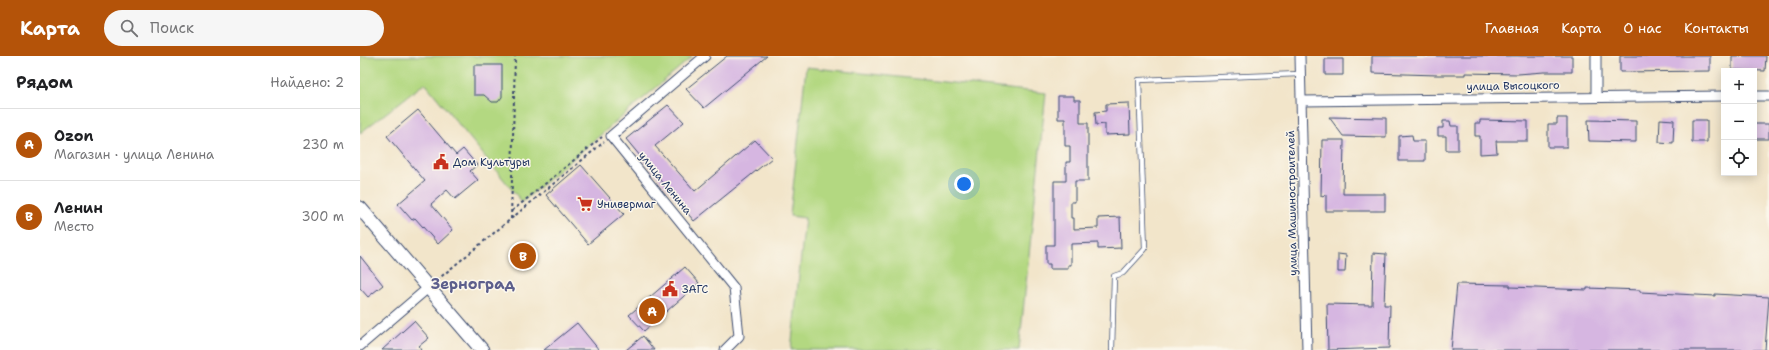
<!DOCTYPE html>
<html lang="ru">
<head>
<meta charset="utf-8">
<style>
	body { margin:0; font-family:"Shantell Sans",sans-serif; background:#f6f6f6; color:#202124 }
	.controls { position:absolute; right:12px; top:12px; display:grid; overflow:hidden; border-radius:0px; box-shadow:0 2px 10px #0003 }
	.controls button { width:36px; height:36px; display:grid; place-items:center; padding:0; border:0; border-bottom:1px solid #e0e0e0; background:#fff; color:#202124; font:20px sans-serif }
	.you { position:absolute; left:604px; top:128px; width:14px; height:14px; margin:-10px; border:3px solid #fff; border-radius:50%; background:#1a73e8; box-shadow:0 0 0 6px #1a73e833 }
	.badge { display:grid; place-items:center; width:26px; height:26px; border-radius:50%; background:#b45309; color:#fff; font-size:13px; font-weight:700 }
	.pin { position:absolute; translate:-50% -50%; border:2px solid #fff; box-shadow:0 1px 4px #0006 }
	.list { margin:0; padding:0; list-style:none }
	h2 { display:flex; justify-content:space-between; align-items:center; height:52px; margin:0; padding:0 16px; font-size:17px }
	h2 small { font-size:13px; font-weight:400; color:#757577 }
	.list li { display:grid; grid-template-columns:26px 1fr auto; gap:12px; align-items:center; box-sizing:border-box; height:72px; padding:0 16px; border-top:1px solid #e0e0e0 }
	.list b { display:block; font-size:15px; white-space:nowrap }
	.list p { margin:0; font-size:13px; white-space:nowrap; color:#757577 }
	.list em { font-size:13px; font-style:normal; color:#757577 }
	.icon { flex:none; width:22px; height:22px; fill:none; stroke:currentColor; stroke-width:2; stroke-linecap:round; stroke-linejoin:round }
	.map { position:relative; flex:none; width:1409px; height:294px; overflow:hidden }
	header { display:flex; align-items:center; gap:24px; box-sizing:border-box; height:56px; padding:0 20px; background:#b45309; color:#fff }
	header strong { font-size:19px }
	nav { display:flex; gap:22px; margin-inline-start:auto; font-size:14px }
	.search { width:280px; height:36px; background:#f6f6f6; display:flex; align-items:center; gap:10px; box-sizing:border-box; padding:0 14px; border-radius:22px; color:#757577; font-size:15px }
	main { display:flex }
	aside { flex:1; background:#fff }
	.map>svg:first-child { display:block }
	.green { fill:#b3d881; stroke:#678470 }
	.building { fill:#d6b6e1 }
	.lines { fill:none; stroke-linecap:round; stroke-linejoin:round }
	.lane-casing { stroke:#3b4a6e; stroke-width:6 }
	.street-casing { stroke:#3b4a6e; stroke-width:11 }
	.secondary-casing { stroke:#3b4a6e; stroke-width:15 }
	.path { stroke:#3b4a6e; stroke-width:2; stroke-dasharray:3 3; stroke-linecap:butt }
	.lane { stroke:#fff; stroke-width:4.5 }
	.street { stroke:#fff; stroke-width:9 }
	.secondary { stroke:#fff; stroke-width:13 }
	.labels { text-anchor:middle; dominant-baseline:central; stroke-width:3; stroke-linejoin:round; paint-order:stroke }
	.street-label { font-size:11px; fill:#1b2f5e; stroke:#fbf7ec }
	.poi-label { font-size:11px; fill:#1b2f5e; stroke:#fbf7ec; text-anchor:start }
	.district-label { font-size:15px; font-weight:bold; fill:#5c5e8c; stroke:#fbf7ec }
</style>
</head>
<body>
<header>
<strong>Карта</strong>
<div class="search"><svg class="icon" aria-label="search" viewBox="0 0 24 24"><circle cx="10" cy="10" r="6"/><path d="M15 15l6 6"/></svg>Поиск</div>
<nav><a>Главная</a><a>Карта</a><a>О нас</a><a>Контакты</a></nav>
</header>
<main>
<aside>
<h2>Рядом<small>Найдено: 2</small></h2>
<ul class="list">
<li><span class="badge">A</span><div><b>Ozon</b><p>Магазин · улица Ленина</p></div><em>230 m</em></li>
<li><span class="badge">B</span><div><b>Ленин</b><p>Место</p></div><em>300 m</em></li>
</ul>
</aside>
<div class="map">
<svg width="1409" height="294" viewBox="0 0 1409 294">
	<rect width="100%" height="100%" fill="#fbf7ec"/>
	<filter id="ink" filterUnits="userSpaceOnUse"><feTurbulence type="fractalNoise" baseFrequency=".025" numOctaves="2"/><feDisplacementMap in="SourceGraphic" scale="8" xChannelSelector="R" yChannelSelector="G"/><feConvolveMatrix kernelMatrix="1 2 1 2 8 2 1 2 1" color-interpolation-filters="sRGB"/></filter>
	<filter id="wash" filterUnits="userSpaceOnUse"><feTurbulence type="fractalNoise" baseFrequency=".012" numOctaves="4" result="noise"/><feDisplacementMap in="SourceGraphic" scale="16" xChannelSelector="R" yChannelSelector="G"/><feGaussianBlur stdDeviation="0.9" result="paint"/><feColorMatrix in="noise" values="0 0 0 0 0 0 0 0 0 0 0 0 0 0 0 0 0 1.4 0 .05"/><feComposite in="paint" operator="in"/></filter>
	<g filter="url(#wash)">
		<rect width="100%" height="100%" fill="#f2e5ca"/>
		<path class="green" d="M 0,0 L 333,0 L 162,146 L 65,27 L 0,77 Z
			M 446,11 L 686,37 L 659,294 L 431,294 L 445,162 L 430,160 Z"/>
		<g id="blocks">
			<path class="building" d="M 367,0 L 407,0 L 344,52 L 326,33 Z
				M 1012,0 L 1212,0 L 1212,16 L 1184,16 L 1158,18 L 1105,17 L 1105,19 L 1077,19 L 1012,17 Z
				M 1260,0 L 1350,0 L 1350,15 L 1260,16 Z
				M 1372,0 L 1406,0 L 1405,15 L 1372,14 Z
				M 965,3 L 983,3 L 983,19 L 965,19 Z
				M 114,9 L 142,9 L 142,41 L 138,46 L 132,46 L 124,39 L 114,39 Z
				M 698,40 L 714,40 L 714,44 L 720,44 L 720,67 L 728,67 L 728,125 L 715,125 L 715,146 L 711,146 L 711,162 L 714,162 L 714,173 L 738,172 L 738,162 L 760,161 L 761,192 L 738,193 L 738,187 L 711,188 L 711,209 L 708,209 L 708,213 L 690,213 L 690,208 L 686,208 L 686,189 L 694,189 L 694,125 L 706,125 L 706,106 L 710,106 L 710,90 L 705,90 L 705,63 L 698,63 Z
				M 769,47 L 770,78 L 745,79 L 745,68 L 736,69 L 735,56 L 746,55 L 746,48 Z
				M 308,49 L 324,66 L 295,90 L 335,135 L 395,84 L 412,102 L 334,165 L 266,83 Z
				M 58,54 L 96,99 L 103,93 L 117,109 L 110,115 L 118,124 L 95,143 L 87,134 L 71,148 L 93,174 L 78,188 L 55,162 L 52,164 L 38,148 L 65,125 L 27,80 Z
				M 969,61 L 1026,62 L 1026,81 L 983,80 Z
				M 1197,62 L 1207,62 L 1207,91 L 1188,91 L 1188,68 L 1197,68 Z
				M 1300,63 L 1314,64 L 1313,87 L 1299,86 Z
				M 1120,64 L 1168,65 L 1168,85 L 1136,85 L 1137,97 L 1120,98 L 1120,80 L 1115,80 L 1115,67 L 1120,67 Z
				M 1228,64 L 1276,65 L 1276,86 L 1229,85 Z
				M 1332,64 L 1347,64 L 1347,86 L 1332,86 Z
				M 1083,65 L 1090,65 L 1091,70 L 1098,70 L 1098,94 L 1086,94 L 1086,80 L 1078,80 L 1078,72 L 1083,72 Z
				M 1394,68 L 1409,68 L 1409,83 L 1394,83 Z
				M 1052,79 L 1053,85 L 1065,85 L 1065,105 L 1039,105 L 1039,80 Z
				M 962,84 L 984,84 L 983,138 L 1025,138 L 1025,155 L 966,155 L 966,139 L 961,140 Z
				M 221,109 L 264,158 L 228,188 L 186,139 Z
				M 1013,197 L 1026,198 L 1024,249 L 1030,249 L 1029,292 L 968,294 L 967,248 L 1012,249 Z
				M 978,198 L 986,199 L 985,216 L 978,216 Z
				M 0,200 L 23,229 L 8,241 L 0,232 Z
				M 325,211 L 339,227 L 284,275 L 269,259 Z
				M 1097,228 L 1150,229 L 1150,231 L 1227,234 L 1227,232 L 1280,234 L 1280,236 L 1355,240 L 1355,238 L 1409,241 L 1405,294 L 1091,294 Z
				M 54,265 L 69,282 L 59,290 L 62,294 L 22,294 Z
				M 217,267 L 239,294 L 184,294 Z
				M 283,280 L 294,294 L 266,294 Z"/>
		</g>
	</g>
	<g filter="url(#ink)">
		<use href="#blocks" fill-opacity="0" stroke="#3b4a6e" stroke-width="1"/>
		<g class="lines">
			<defs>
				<path id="lane" d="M 752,294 L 754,220 L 763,217 L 785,193 L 779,24 L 941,18"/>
				<path id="street" d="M 345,0 L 251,80 L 374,232 L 379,280 L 365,294
					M 940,0 L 947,294
					M 1236,0 L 1236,41
					M 1394,40 L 1409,40
					M 942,45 L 1364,40
					M 0,290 L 68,232"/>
				<path id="secondary" d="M 0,152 L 122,294"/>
			</defs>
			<use href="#lane" class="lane-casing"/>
			<use href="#street" class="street-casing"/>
			<use href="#secondary" class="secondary-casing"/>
			<path class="path" d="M 152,155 L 242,81
				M 151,163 L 155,0
				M 77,224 L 244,86"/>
			<use href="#lane" class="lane"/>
			<use href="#street" class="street"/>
			<use href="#secondary" class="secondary"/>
		</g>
	</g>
	<defs>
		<symbol id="civic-bare" viewBox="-9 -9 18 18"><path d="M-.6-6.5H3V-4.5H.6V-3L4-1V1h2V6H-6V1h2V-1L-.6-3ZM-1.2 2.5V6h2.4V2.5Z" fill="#c8321e" stroke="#fbf7ec" stroke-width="2.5" paint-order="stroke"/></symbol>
		<symbol id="supermarket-bare" viewBox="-9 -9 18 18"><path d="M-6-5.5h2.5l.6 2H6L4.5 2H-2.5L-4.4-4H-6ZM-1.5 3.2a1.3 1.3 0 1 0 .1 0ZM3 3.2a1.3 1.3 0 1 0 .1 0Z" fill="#c8321e" stroke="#fbf7ec" stroke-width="2.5" paint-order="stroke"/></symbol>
	</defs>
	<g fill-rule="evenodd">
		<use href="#civic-bare" x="70" y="95" width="22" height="22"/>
		<use href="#supermarket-bare" x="214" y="137" width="22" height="22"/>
		<use href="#civic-bare" x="299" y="222" width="22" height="22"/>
	</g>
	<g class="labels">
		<g class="street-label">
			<text transform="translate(1153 30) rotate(-1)">улица Высоцкого</text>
			<text transform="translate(305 127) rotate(51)">улица Ленина</text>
			<text transform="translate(932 147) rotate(-91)">улица Машиностроителей</text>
		</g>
		<g class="poi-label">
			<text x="93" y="106">Дом Культуры</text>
			<text x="237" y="148">Универмаг</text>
			<text x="322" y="233">ЗАГС</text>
		</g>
		<g class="district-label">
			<text x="113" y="228">Зерноград</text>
		</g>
	</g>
</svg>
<div class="controls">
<button>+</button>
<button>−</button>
<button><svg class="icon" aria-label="locate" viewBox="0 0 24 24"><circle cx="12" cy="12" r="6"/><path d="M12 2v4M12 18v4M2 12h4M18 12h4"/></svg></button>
</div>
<div class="you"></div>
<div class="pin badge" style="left:292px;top:255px">A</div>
<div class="pin badge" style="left:163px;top:200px">B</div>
</div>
</main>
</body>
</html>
